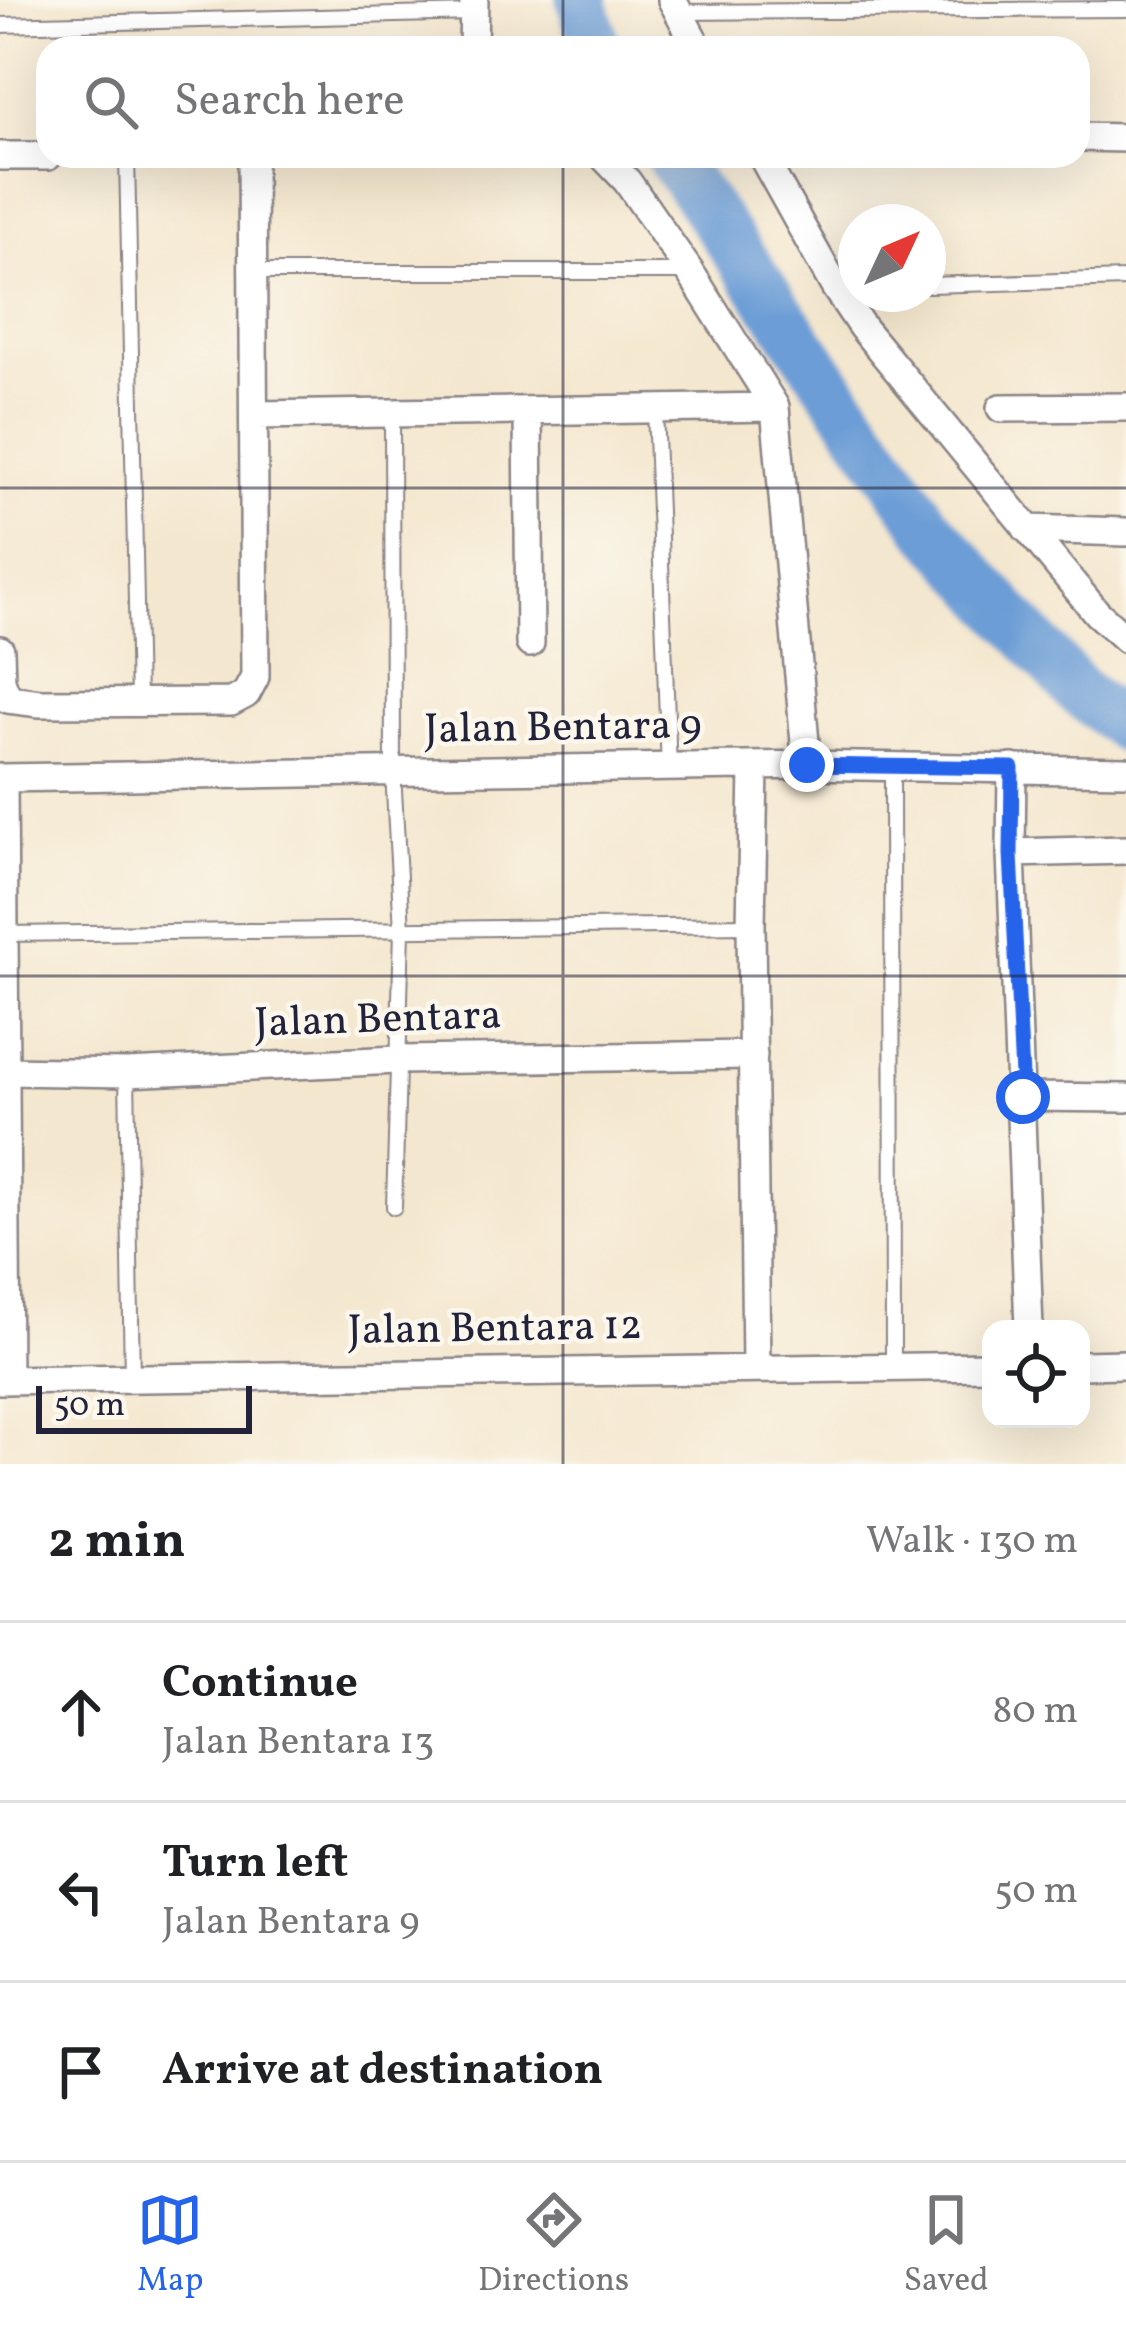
<!DOCTYPE html>
<html lang="en">
<head>
<meta charset="utf-8">
<style>
	body { margin:0; font-family:Vollkorn,serif; background:#f2f2f2; color:#202124 }
	.controls { position:absolute; right:36px; bottom:36px; display:grid; overflow:hidden; border-radius:24px; box-shadow:0 12px 48px #0002 }
	.controls button { width:108px; height:108px; display:grid; place-items:center; padding:0; border:0; border-bottom:3px solid #e0e0e0; background:#fff; color:#202124; font:60px sans-serif }
	.compass { position:absolute; left:838px; top:204px; width:108px; height:108px; border-radius:50%; background:#fff; box-shadow:0 12px 48px #0002; rotate:46deg }
	.scale { position:absolute; left:36px; bottom:30px; width:216px; box-sizing:border-box; padding-left:12px; border:6px solid #22223b; border-top:0; font-size:33px; line-height:42px; white-space:nowrap; color:#22223b; -webkit-text-stroke:9px #fbf7ec; paint-order:stroke }
	.stop { position:absolute; width:36px; height:36px; margin:-27px; border:9px solid #2563eb; border-radius:50%; background:#fff }
	.stop.end { background:#2563eb; border-color:#fff; box-shadow:0 3px 12px #0008 }
	.list { margin:0; padding:0; list-style:none }
	h2 { display:flex; justify-content:space-between; align-items:center; height:156px; margin:0; padding:0 48px; font-size:51px }
	h2 small { font-size:39px; font-weight:400; color:#757577 }
	.list li { display:grid; grid-template-columns:78px 1fr auto; gap:36px; align-items:center; box-sizing:border-box; height:180px; padding:0 48px; border-top:3px solid #e0e0e0 }
	.list b { display:block; font-size:45px; white-space:nowrap }
	.list p { margin:0; font-size:39px; white-space:nowrap; color:#757577 }
	.list em { font-size:39px; font-style:normal; color:#757577 }
	.icon { flex:none; width:66px; height:66px; fill:none; stroke:currentColor; stroke-width:2; stroke-linecap:round; stroke-linejoin:round }
	.map { position:relative; flex:none; width:1126px; height:1464px; overflow:hidden }
	.search { position:absolute; background:#fff; box-shadow:0 12px 48px #0002; left:36px; right:36px; top:36px; height:132px; display:flex; align-items:center; gap:30px; box-sizing:border-box; padding:0 42px; border-radius:36px; color:#757577; font-size:45px }
	.sheet { height:696px; background:#fff }
	nav { display:flex; justify-content:space-around; align-items:center; box-sizing:border-box; height:168px; border-top:3px solid #e0e0e0; background:#fff; font-size:33px; color:#757577 }
	nav a { display:grid; justify-items:center; gap:6px }
	nav .on { color:#2563eb }
	.map>svg:first-child { display:block }
	.lines { fill:none; stroke-linecap:round; stroke-linejoin:round }
	.river { stroke:#6c9dd6; stroke-width:51 }
	.lane-casing { stroke:#8b8485; stroke-width:18 }
	.street-casing { stroke:#8b8485; stroke-width:32 }
	.lane { stroke:#fff; stroke-width:14 }
	.street { stroke:#fff; stroke-width:27 }
	.route { stroke:#2563eb; stroke-width:15 }
	.grid { fill:none; stroke:#22223b; stroke-width:3; stroke-opacity:0.55 }
	.labels { text-anchor:middle; dominant-baseline:central; stroke-width:9; stroke-linejoin:round; paint-order:stroke }
	.street-label { font-size:42px; fill:#22223b; stroke:#fbf7ec }
</style>
</head>
<body>
<div class="map">
<svg width="1126" height="1464" viewBox="0 0 1126 1464">
	<rect width="100%" height="100%" fill="#fbf7ec"/>
	<filter id="ink" filterUnits="userSpaceOnUse"><feTurbulence type="fractalNoise" baseFrequency=".00833" numOctaves="2"/><feDisplacementMap in="SourceGraphic" scale="24" xChannelSelector="R" yChannelSelector="G"/><feConvolveMatrix kernelMatrix="1 2 1 2 8 2 1 2 1" color-interpolation-filters="sRGB"/></filter>
	<filter id="wash" filterUnits="userSpaceOnUse"><feTurbulence type="fractalNoise" baseFrequency=".004" numOctaves="4" result="noise"/><feDisplacementMap in="SourceGraphic" scale="48" xChannelSelector="R" yChannelSelector="G"/><feGaussianBlur stdDeviation="2.7" result="paint"/><feColorMatrix in="noise" values="0 0 0 0 0 0 0 0 0 0 0 0 0 0 0 0 0 1.4 0 .05"/><feComposite in="paint" operator="in"/></filter>
	<g filter="url(#wash)">
		<rect width="100%" height="100%" fill="#f4e7cf"/>
		<g class="lines">
			<path class="river" d="M 582,0 L 596,48
				M 670,156 L 928,526 L 1077,690 L 1126,728"/>
		</g>
	</g>
	<g filter="url(#ink)">
		<g class="lines">
			<defs>
				<path id="lane" d="M 676,12 L 1126,9
					M 0,25 L 474,13
					M 127,156 L 138,702
					M 253,272 L 690,272
					M 928,285 L 1126,279
					M 655,409 L 669,769
					M 392,413 L 393,773 L 402,930 L 394,1207
					M 892,769 L 893,1368
					M 5,934 L 751,925
					M 127,1073 L 132,1379"/>
				<path id="street" d="M 672,0 L 698,48
					M 473,48 L 474,0
					M 1078,137 L 1126,138
					M 0,156 L 48,156
					M 603,156 L 627,181 L 690,272 L 775,407 L 807,765
					M 762,156 L 835,287 L 862,327 L 1097,613 L 1126,639
					M 1001,408 L 1126,407
					M 528,411 L 530,643
					M 255,415 L 775,407
					M 1027,529 L 1126,532
					M 0,650 L 1,681 L 8,699 L 40,703 L 231,702 L 246,694 L 255,677 L 252,156
					M 754,768 L 751,925 L 756,1367
					M 1012,768 L 1011,853 L 1029,1329
					M 0,778 L 807,765 L 1126,771
					M 3,778 L 7,1380
					M 1011,853 L 1126,850
					M 7,1071 L 127,1073 L 397,1060 L 753,1055
					M 1023,1097 L 1126,1098
					M 1081,1365 L 1126,1364
					M 0,1380 L 991,1366"/>
			</defs>
			<use href="#lane" class="lane-casing"/>
			<use href="#street" class="street-casing"/>
			<use href="#lane" class="lane"/>
			<use href="#street" class="street"/>
		</g>
	</g>
	<g class="lines" filter="url(#ink)">
		<path class="route" d="M 807,765 L 1012,768 L 1011,854 L 1023,1097"/>
	</g>
	<path class="grid" d="M 563,0 L 563,48M 563,156 L 563,1464M 0,488 L 1126,488M 0,976 L 1126,976"/>
	<g class="labels">
		<g class="street-label">
			<text transform="translate(563 729) rotate(-1)">Jalan Bentara 9</text>
			<text transform="translate(378 1021) rotate(-2)">Jalan Bentara</text>
			<text transform="translate(495 1330) rotate(-1)">Jalan Bentara 12</text>
		</g>
	</g>
</svg>
<div class="controls">
<button><svg class="icon" aria-label="locate" viewBox="0 0 24 24"><circle cx="12" cy="12" r="6"/><path d="M12 2v4M12 18v4M2 12h4M18 12h4"/></svg></button>
</div>
<svg class="compass" viewBox="-18 -18 36 36"><path d="M0-13l5 13h-10z" fill="#e53935"/><path d="M0 13l5-13h-10z" fill="#757577"/></svg>
<div class="scale">50 m</div>
<div class="stop" style="left:1023px;top:1097px"></div>
<div class="stop end" style="left:807px;top:765px"></div>
<div class="search"><svg class="icon" aria-label="search" viewBox="0 0 24 24"><circle cx="10" cy="10" r="6"/><path d="M15 15l6 6"/></svg>Search here</div>
</div>
<section class="sheet">
<h2>2 min<small>Walk · 130 m</small></h2>
<ul class="list">
<li><svg class="icon" aria-label="ahead" viewBox="0 0 24 24"><path d="M12 20V5M6 11l6-6 6 6"/></svg><div><b>Continue</b><p>Jalan Bentara 13</p></div><em>80 m</em></li>
<li><svg class="icon" aria-label="left" viewBox="0 0 24 24"><path d="M17 20v-9H6M10 6l-5 5 5 5"/></svg><div><b>Turn left</b><p>Jalan Bentara 9</p></div><em>50 m</em></li>
<li><svg class="icon" aria-label="arrive" viewBox="0 0 24 24"><path d="M6 21V4h12l-3 4 3 4H6"/></svg><div><b>Arrive at destination</b></div></li>
</ul>
</section>
<nav>
<a class="on"><svg class="icon" aria-label="map" viewBox="0 0 24 24"><path d="M3 6l6-2 6 2 6-2v14l-6 2-6-2-6 2zM9 4v14M15 6v14"/></svg>Map</a>
<a><svg class="icon" aria-label="directions" viewBox="0 0 24 24"><path d="M12 3l9 9-9 9-9-9zM9 14v-3h6M13 9l2 2-2 2"/></svg>Directions</a>
<a><svg class="icon" aria-label="saved" viewBox="0 0 24 24"><path d="M7 4h10v16l-5-4-5 4z"/></svg>Saved</a>
</nav>
</body>
</html>
